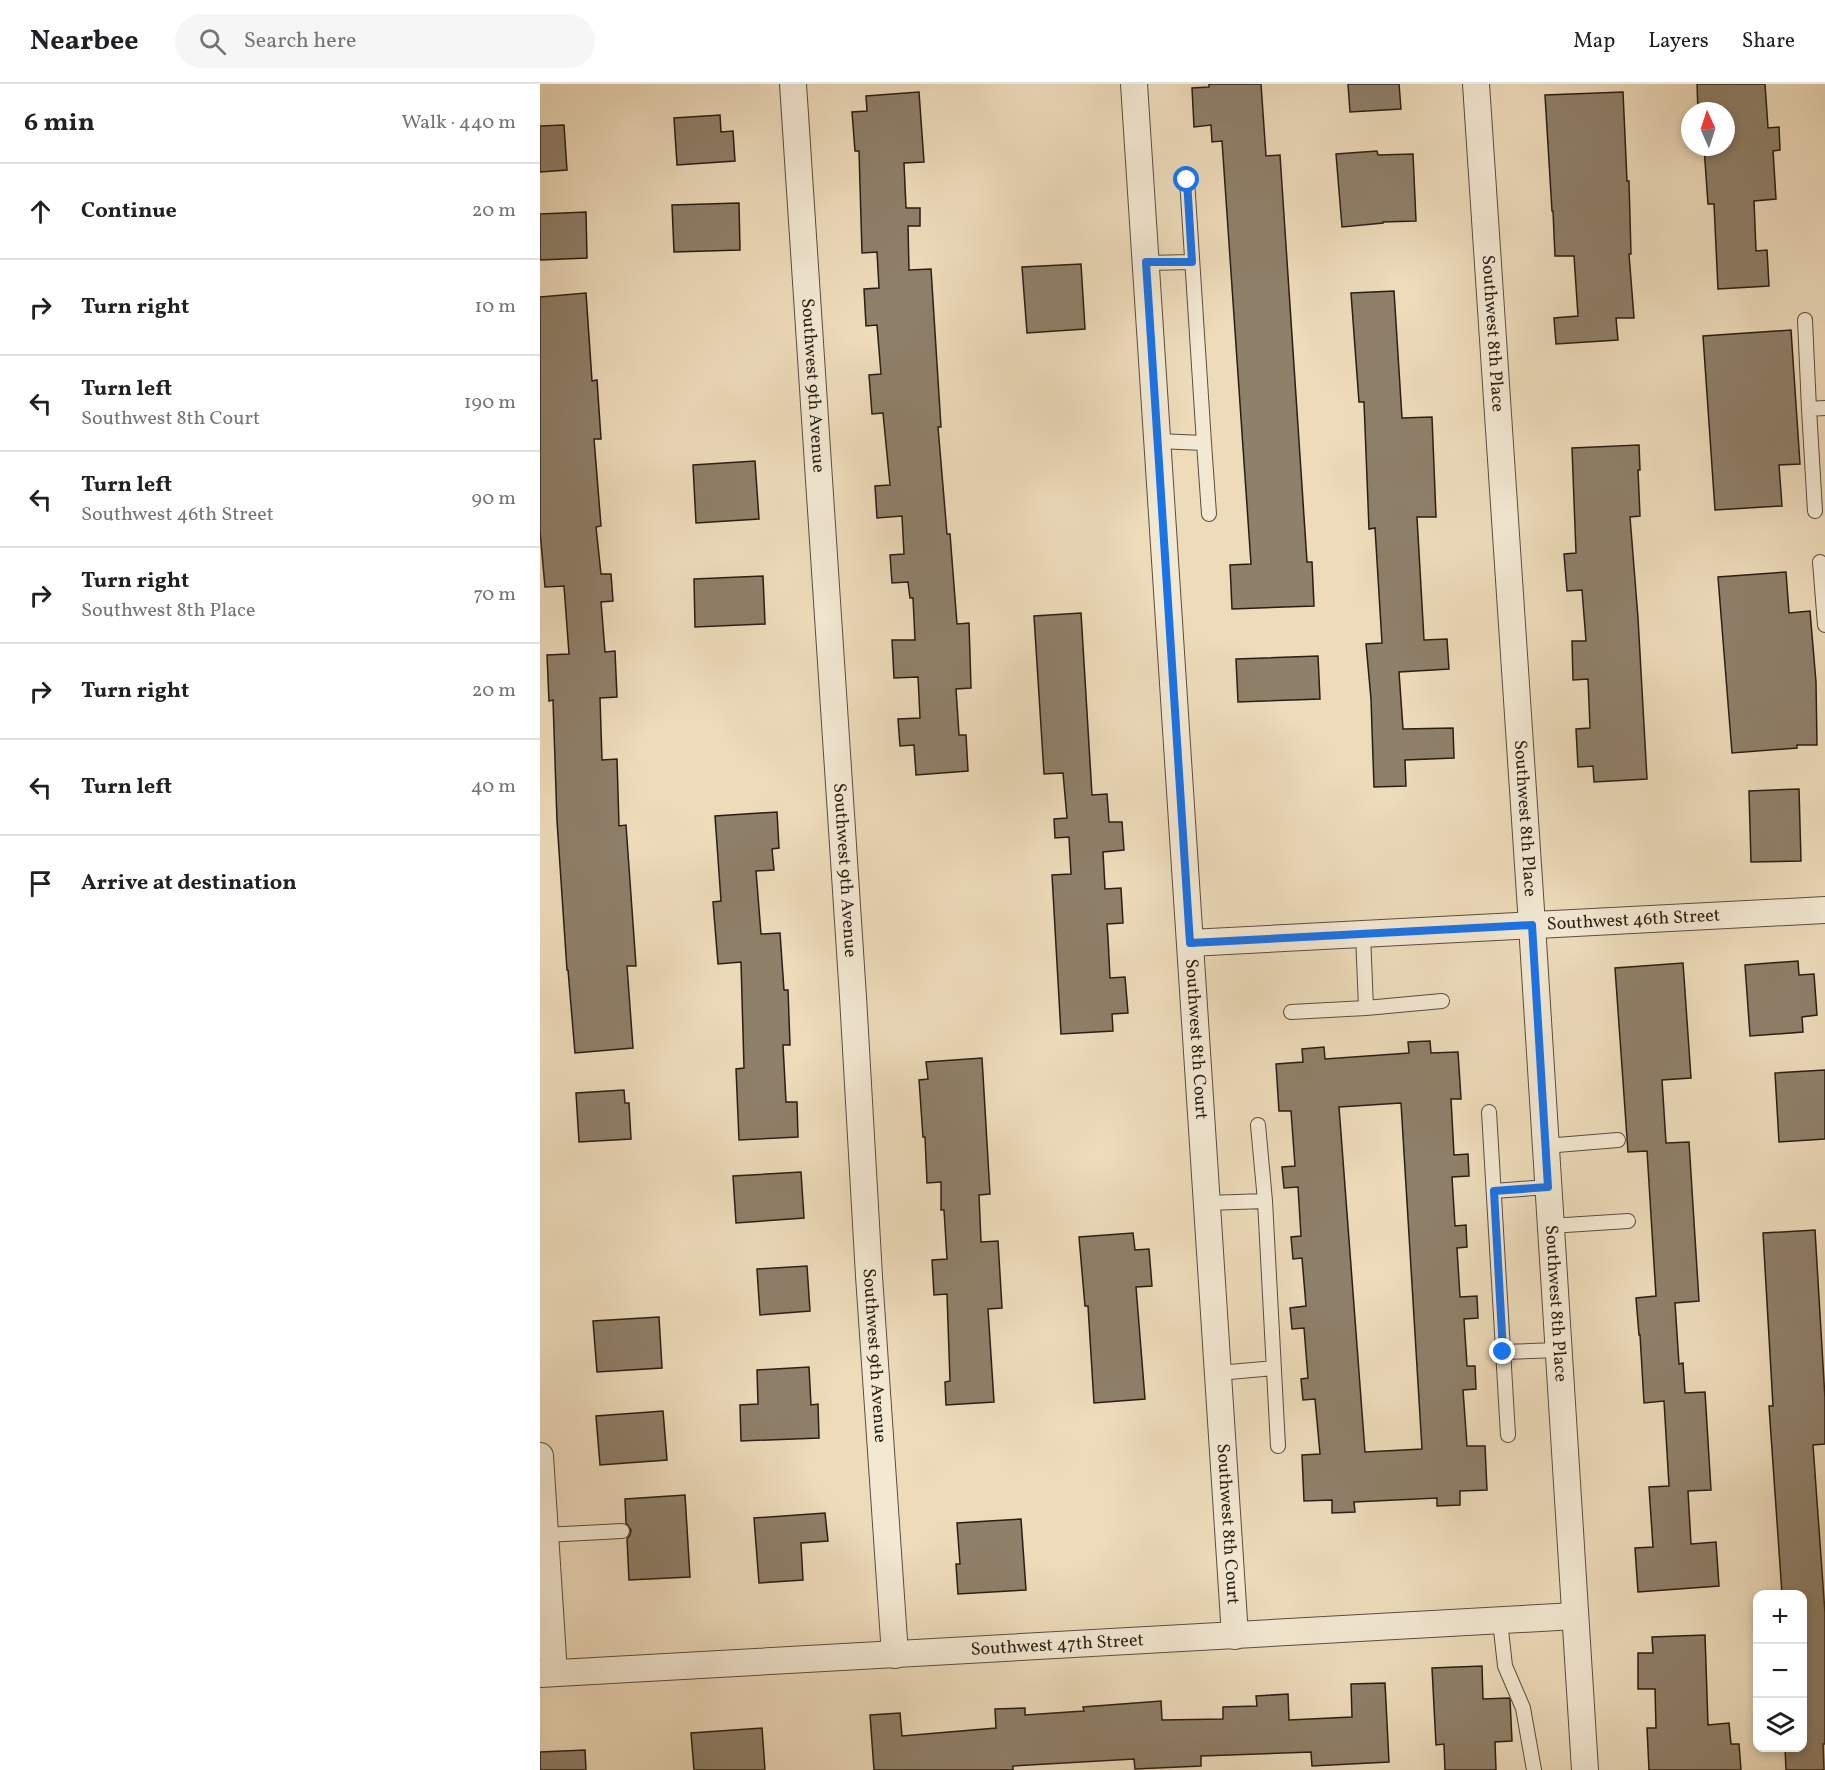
<!DOCTYPE html>
<html lang="en">
<head>
<meta charset="utf-8">
<style>
	body { margin:0; font-family:Vollkorn,serif; background:#f6f6f6; color:#202124 }
	.controls { position:absolute; right:18px; bottom:18px; display:grid; overflow:hidden; border-radius:12px; box-shadow:0 3px 9px #0003 }
	.controls button { width:54px; height:54px; display:grid; place-items:center; padding:0; border:0; border-bottom:2px solid #e0e0e0; background:#fff; color:#202124; font:30px sans-serif }
	.compass { position:absolute; left:1141px; top:18px; width:54px; height:54px; border-radius:50%; background:#fff; box-shadow:0 3px 9px #0003; rotate:357deg }
	.stop { position:absolute; width:18px; height:18px; margin:-14px; border:4px solid #1a73e8; border-radius:50%; background:#fff }
	.stop.end { background:#1a73e8; border-color:#fff; box-shadow:0 2px 6px #0008 }
	.list { margin:0; padding:0; list-style:none }
	h2 { display:flex; justify-content:space-between; align-items:center; height:78px; margin:0; padding:0 24px; font-size:26px }
	h2 small { font-size:20px; font-weight:400; color:#757577 }
	.list li { display:grid; grid-template-columns:39px 1fr auto; gap:18px; align-items:center; box-sizing:border-box; height:96px; padding:0 24px; border-top:2px solid #e0e0e0 }
	.list b { display:block; font-size:22px; white-space:nowrap }
	.list p { margin:0; font-size:20px; white-space:nowrap; color:#757577 }
	.list em { font-size:20px; font-style:normal; color:#757577 }
	.icon { flex:none; width:33px; height:33px; fill:none; stroke:currentColor; stroke-width:2; stroke-linecap:round; stroke-linejoin:round }
	.map { position:relative; flex:none; width:1285px; height:1686px; overflow:hidden }
	header { display:flex; align-items:center; gap:36px; box-sizing:border-box; height:84px; padding:0 30px; background:#fff; border-bottom:2px solid #e0e0e0 }
	header strong { font-size:28px }
	nav { display:flex; gap:33px; margin-inline-start:auto; font-size:21px }
	.search { width:420px; height:54px; background:#f6f6f6; display:flex; align-items:center; gap:15px; box-sizing:border-box; padding:0 21px; border-radius:33px; color:#757577; font-size:22px }
	main { display:flex }
	aside { flex:1; background:#fff }
	.map>svg:first-child { display:block }
	.building { fill:#8f806a; stroke:#2a1e13; stroke-width:1.5; fill-rule:evenodd }
	.lines { fill:none; stroke-linecap:round; stroke-linejoin:round }
	.service-casing { stroke:#5b4d3d; stroke-width:16 }
	.minor-casing { stroke:#5b4d3d; stroke-width:28 }
	.service { stroke:#f3e8d2; stroke-width:14 }
	.minor { stroke:#f3e8d2; stroke-width:26 }
	.route { stroke:#1a73e8; stroke-width:8 }
	.labels { text-anchor:middle; dominant-baseline:central; stroke-width:5; stroke-linejoin:round; paint-order:stroke }
	.street-label { font-size:18px; fill:#2a1e13; stroke:#f3e8d2 }
</style>
</head>
<body>
<header>
<strong>Nearbee</strong>
<div class="search"><svg class="icon" aria-label="search" viewBox="0 0 24 24"><circle cx="10" cy="10" r="6"/><path d="M15 15l6 6"/></svg>Search here</div>
<nav><a>Map</a><a>Layers</a><a>Share</a></nav>
</header>
<main>
<aside>
<h2>6 min<small>Walk · 440 m</small></h2>
<ul class="list">
<li><svg class="icon" aria-label="ahead" viewBox="0 0 24 24"><path d="M12 20V5M6 11l6-6 6 6"/></svg><div><b>Continue</b></div><em>20 m</em></li>
<li><svg class="icon" aria-label="right" viewBox="0 0 24 24"><path d="M7 20v-9h11M14 6l5 5-5 5"/></svg><div><b>Turn right</b></div><em>10 m</em></li>
<li><svg class="icon" aria-label="left" viewBox="0 0 24 24"><path d="M17 20v-9H6M10 6l-5 5 5 5"/></svg><div><b>Turn left</b><p>Southwest 8th Court</p></div><em>190 m</em></li>
<li><svg class="icon" aria-label="left" viewBox="0 0 24 24"><path d="M17 20v-9H6M10 6l-5 5 5 5"/></svg><div><b>Turn left</b><p>Southwest 46th Street</p></div><em>90 m</em></li>
<li><svg class="icon" aria-label="right" viewBox="0 0 24 24"><path d="M7 20v-9h11M14 6l5 5-5 5"/></svg><div><b>Turn right</b><p>Southwest 8th Place</p></div><em>70 m</em></li>
<li><svg class="icon" aria-label="right" viewBox="0 0 24 24"><path d="M7 20v-9h11M14 6l5 5-5 5"/></svg><div><b>Turn right</b></div><em>20 m</em></li>
<li><svg class="icon" aria-label="left" viewBox="0 0 24 24"><path d="M17 20v-9H6M10 6l-5 5 5 5"/></svg><div><b>Turn left</b></div><em>40 m</em></li>
<li><svg class="icon" aria-label="arrive" viewBox="0 0 24 24"><path d="M6 21V4h12l-3 4 3 4H6"/></svg><div><b>Arrive at destination</b></div></li>
</ul>
</aside>
<div class="map">
<svg width="1285" height="1686" viewBox="0 0 1285 1686">
	<rect width="100%" height="100%" fill="#eddbba"/>
	<filter id="stains"><feTurbulence type="fractalNoise" baseFrequency=".00333" numOctaves="4"/><feColorMatrix values="0 0 0 0 .2 0 0 0 0 .09 0 0 0 0 .02 0 0 0 .5 -.17"/></filter>
	<radialGradient id="worn" r=".72"><stop offset=".6" stop-color="#630" stop-opacity="0"/><stop offset="1" stop-color="#630" stop-opacity=".3"/></radialGradient>
	<path class="building" d="M 669,0 L 721,0 L 726,72 L 740,71 L 767,478 L 772,478 L 774,522 L 692,525 L 690,481 L 711,480 L 682,57 L 672,58 L 671,41 L 654,43 L 652,4 L 669,3 Z
		M 808,0 L 859,0 L 861,25 L 810,28 Z
		M 1157,0 L 1225,0 L 1228,44 L 1239,43 L 1240,66 L 1233,67 L 1236,115 L 1214,117 L 1216,167 L 1227,166 L 1229,202 L 1178,205 L 1174,120 L 1168,120 L 1164,63 L 1186,63 L 1186,27 L 1158,27 Z
		M 379,8 L 384,78 L 364,79 L 366,124 L 380,124 L 380,142 L 368,142 L 369,186 L 391,185 L 401,343 L 398,343 L 407,450 L 410,450 L 417,540 L 429,539 L 431,604 L 416,605 L 419,651 L 426,651 L 428,687 L 376,691 L 374,661 L 360,662 L 358,635 L 380,634 L 378,593 L 354,594 L 352,556 L 375,556 L 373,514 L 370,514 L 368,498 L 352,499 L 350,471 L 364,470 L 362,432 L 337,434 L 335,402 L 350,401 L 343,329 L 332,330 L 329,291 L 341,290 L 337,241 L 326,242 L 324,205 L 339,204 L 337,168 L 322,169 L 319,67 L 315,67 L 312,28 L 327,27 L 326,12 Z
		M 1083,8 L 1087,97 L 1089,97 L 1091,170 L 1089,170 L 1094,234 L 1076,234 L 1078,256 L 1016,260 L 1014,234 L 1038,232 L 1034,172 L 1015,172 L 1013,127 L 1012,127 L 1005,11 Z
		M 180,31 L 181,48 L 193,47 L 195,77 L 137,81 L 134,34 Z
		M 24,41 L 27,86 L 0,88 L 0,42 Z
		M 837,67 L 838,71 L 873,70 L 876,137 L 843,138 L 843,139 L 802,143 L 796,70 Z
		M 199,119 L 200,166 L 134,168 L 132,121 Z
		M 46,128 L 47,174 L 0,176 L 0,130 Z
		M 541,180 L 545,245 L 487,249 L 482,183 Z
		M 854,207 L 862,334 L 892,333 L 896,433 L 877,433 L 884,556 L 907,555 L 909,585 L 859,588 L 863,645 L 913,644 L 914,674 L 865,676 L 866,702 L 834,703 L 831,615 L 826,560 L 842,559 L 835,444 L 829,445 L 824,318 L 819,318 L 811,209 Z
		M 46,209 L 52,297 L 57,296 L 61,355 L 54,355 L 61,442 L 56,443 L 61,490 L 71,490 L 73,517 L 61,518 L 65,568 L 75,567 L 77,613 L 60,614 L 62,676 L 77,675 L 79,742 L 86,741 L 96,882 L 87,882 L 93,964 L 35,969 L 28,886 L 27,886 L 17,737 L 13,616 L 9,617 L 7,571 L 29,570 L 24,502 L 5,503 L 0,447 L 0,213 Z
		M 1251,246 L 1260,380 L 1239,381 L 1242,422 L 1175,426 L 1163,252 Z
		M 1099,361 L 1100,386 L 1098,386 L 1100,432 L 1090,433 L 1098,534 L 1107,695 L 1054,698 L 1053,682 L 1038,683 L 1036,645 L 1050,644 L 1048,595 L 1033,596 L 1032,557 L 1046,557 L 1042,506 L 1027,507 L 1024,470 L 1036,469 L 1032,364 Z
		M 215,377 L 219,435 L 156,439 L 153,381 Z
		M 1246,488 L 1249,529 L 1270,527 L 1276,598 L 1277,661 L 1257,661 L 1257,664 L 1192,669 L 1178,493 Z
		M 223,492 L 225,540 L 155,543 L 154,495 Z
		M 541,529 L 552,711 L 567,710 L 569,738 L 582,738 L 584,766 L 563,768 L 565,805 L 581,804 L 583,839 L 567,840 L 568,854 L 570,894 L 585,893 L 588,929 L 572,930 L 573,947 L 521,950 L 512,791 L 531,790 L 529,753 L 515,754 L 514,735 L 527,734 L 523,689 L 504,690 L 494,532 Z
		M 778,572 L 780,615 L 698,618 L 696,575 Z
		M 1259,705 L 1261,777 L 1211,778 L 1209,707 Z
		M 237,728 L 239,764 L 232,765 L 234,786 L 216,787 L 221,850 L 240,849 L 244,906 L 248,906 L 250,961 L 243,961 L 246,1018 L 257,1018 L 258,1053 L 199,1056 L 196,985 L 204,984 L 201,878 L 178,880 L 173,818 L 181,817 L 175,732 Z
		M 1258,877 L 1259,891 L 1274,890 L 1277,931 L 1262,933 L 1263,948 L 1210,952 L 1205,881 Z
		M 1143,879 L 1151,994 L 1122,996 L 1126,1059 L 1149,1058 L 1159,1217 L 1135,1219 L 1139,1280 L 1143,1279 L 1145,1309 L 1165,1308 L 1171,1406 L 1148,1407 L 1151,1460 L 1176,1458 L 1179,1502 L 1098,1508 L 1095,1464 L 1113,1463 L 1109,1403 L 1129,1402 L 1124,1317 L 1104,1319 L 1100,1251 L 1099,1251 L 1096,1214 L 1116,1212 L 1107,1067 L 1088,1068 L 1075,884 Z
		M 890,957 L 891,969 L 918,968 L 921,1015 L 911,1015 L 914,1071 L 928,1070 L 929,1092 L 912,1093 L 915,1142 L 926,1141 L 927,1163 L 917,1164 L 920,1213 L 937,1212 L 938,1234 L 924,1235 L 927,1282 L 935,1282 L 936,1305 L 923,1306 L 927,1362 L 945,1362 L 947,1406 L 920,1407 L 920,1421 L 897,1422 L 897,1414 L 814,1418 L 815,1428 L 792,1429 L 792,1416 L 764,1417 L 762,1371 L 780,1370 L 775,1315 L 763,1316 L 761,1295 L 768,1294 L 764,1244 L 752,1245 L 750,1224 L 766,1222 L 762,1174 L 753,1175 L 751,1153 L 761,1152 L 758,1103 L 744,1104 L 742,1083 L 755,1082 L 751,1027 L 739,1027 L 736,980 L 763,978 L 762,965 L 784,963 L 785,975 L 869,969 L 868,958 ZM 861,1019 L 882,1365 L 825,1368 L 799,1023 Z
		M 442,974 L 450,1110 L 439,1111 L 441,1158 L 458,1157 L 462,1224 L 448,1225 L 454,1318 L 406,1321 L 405,1298 L 410,1297 L 407,1210 L 394,1211 L 392,1176 L 407,1175 L 404,1126 L 401,1126 L 401,1098 L 387,1099 L 385,1053 L 383,1053 L 379,996 L 388,995 L 386,978 Z
		M 1285,986 L 1285,1055 L 1239,1058 L 1235,989 Z
		M 84,1006 L 85,1019 L 89,1019 L 91,1055 L 39,1058 L 36,1009 Z
		M 261,1088 L 264,1134 L 196,1139 L 193,1092 Z
		M 1275,1146 L 1285,1314 L 1285,1360 L 1273,1361 L 1285,1529 L 1285,1660 L 1283,1660 L 1284,1686 L 1246,1686 L 1245,1664 L 1263,1664 L 1263,1510 L 1242,1510 L 1229,1322 L 1233,1322 L 1223,1149 Z
		M 593,1149 L 595,1166 L 609,1165 L 612,1202 L 596,1203 L 605,1315 L 554,1319 L 548,1222 L 545,1222 L 539,1153 Z
		M 267,1182 L 270,1227 L 220,1231 L 217,1185 Z
		M 119,1233 L 122,1284 L 57,1288 L 53,1237 Z
		M 269,1283 L 271,1321 L 278,1320 L 279,1354 L 201,1357 L 200,1321 L 218,1320 L 217,1286 Z
		M 123,1327 L 127,1376 L 60,1381 L 56,1332 Z
		M 145,1411 L 150,1493 L 89,1496 L 87,1455 L 90,1451 L 91,1446 L 86,1439 L 85,1415 Z
		M 285,1429 L 288,1457 L 261,1459 L 263,1496 L 219,1499 L 214,1434 Z
		M 481,1435 L 486,1506 L 418,1510 L 416,1480 L 420,1480 L 417,1439 Z
		M 1165,1551 L 1168,1641 L 1189,1639 L 1191,1660 L 1199,1660 L 1201,1686 L 1109,1686 L 1107,1644 L 1116,1644 L 1115,1605 L 1098,1605 L 1098,1569 L 1113,1569 L 1112,1553 Z
		M 942,1582 L 943,1615 L 969,1614 L 970,1616 L 972,1657 L 955,1658 L 956,1686 L 905,1686 L 904,1660 L 896,1661 L 892,1584 Z
		M 845,1599 L 849,1678 L 772,1682 L 771,1668 L 661,1672 L 661,1682 L 595,1685 L 594,1675 L 473,1682 L 473,1686 L 334,1686 L 330,1631 L 360,1629 L 362,1652 L 456,1644 L 455,1625 L 485,1624 L 485,1631 L 544,1627 L 543,1623 L 621,1617 L 622,1636 L 683,1635 L 683,1623 L 717,1622 L 716,1612 L 748,1610 L 749,1636 L 812,1633 L 811,1600 Z
		M 222,1644 L 225,1686 L 154,1686 L 151,1649 Z
		M 45,1666 L 46,1686 L 0,1686 L 0,1668 Z"/>
	<g class="lines">
		<defs>
			<path id="service" d="M 606,179 L 652,178
				M 1265,236 L 1269,325
				M 618,357 L 664,359 L 647,96
				M 664,359 L 669,430
				M 1275,427 L 1269,325 L 1285,324
				M 1280,478 L 1285,541
				M 826,924 L 902,917
				M 751,928 L 826,924 L 823,850
				M 949,1028 L 968,1351
				M 718,1041 L 725,1117
				M 1005,1062 L 1078,1056
				M 954,1107 L 1008,1103
				M 667,1119 L 725,1117 L 738,1362
				M 1010,1142 L 1088,1137
				M 963,1268 L 1018,1266
				M 678,1289 L 734,1284
				M 5,1451 L 82,1447
				M 960,1537 L 965,1582 L 983,1624 L 994,1686"/>
			<g id="minor">
				<path id="s1" d="M 253,0 L 313,913 L 329,1192 L 355,1571"/>
				<path id="s2" d="M 594,0 L 695,1552"/>
				<path id="s3" d="M 936,0 L 992,841 L 1045,1686"/>
				<path id="s4" d="M 650,859 L 1285,826"/>
				<path d="M 0,1372 L 14,1589"/>
				<path id="s5" d="M 0,1590 L 1035,1532"/>
			</g>
		</defs>
		<use href="#service" class="service-casing"/>
		<use href="#minor" class="minor-casing"/>
		<use href="#service" class="service"/>
		<use href="#minor" class="minor"/>
	</g>
	<g class="lines">
		<path class="route" d="M 647,96 L 652,178 L 606,178 L 650,859 L 992,841 L 1008,1103 L 954,1107 L 963,1268"/>
	</g>
	<g class="labels">
		<g class="street-label">
			<text stroke="none"><textPath href="#s3" startOffset="250">Southwest 8th Place</textPath></text>
			<text stroke="none"><textPath href="#s1" startOffset="302">Southwest 9th Avenue</textPath></text>
			<text stroke="none"><textPath href="#s3" startOffset="736">Southwest 8th Place</textPath></text>
			<text stroke="none"><textPath href="#s1" startOffset="788">Southwest 9th Avenue</textPath></text>
			<text stroke="none"><textPath href="#s4" startOffset="444">Southwest 46th Street</textPath></text>
			<text stroke="none"><textPath href="#s2" startOffset="957">Southwest 8th Court</textPath></text>
			<text stroke="none"><textPath href="#s3" startOffset="1222">Southwest 8th Place</textPath></text>
			<text stroke="none"><textPath href="#s1" startOffset="1274">Southwest 9th Avenue</textPath></text>
			<text stroke="none"><textPath href="#s2" startOffset="1443">Southwest 8th Court</textPath></text>
			<text stroke="none"><textPath href="#s5" startOffset="518">Southwest 47th Street</textPath></text>
		</g>
	</g>
	<rect width="100%" height="100%" filter="url(#stains)"/>
	<rect width="100%" height="100%" fill="url(#worn)"/>
</svg>
<div class="controls">
<button>+</button>
<button>−</button>
<button><svg class="icon" aria-label="layers" viewBox="0 0 24 24"><path d="M12 4l9 5-9 5-9-5zM3 14l9 5 9-5"/></svg></button>
</div>
<svg class="compass" viewBox="-18 -18 36 36"><path d="M0-13l5 13h-10z" fill="#e53935"/><path d="M0 13l5-13h-10z" fill="#757577"/></svg>
<div class="stop" style="left:647px;top:96px"></div>
<div class="stop end" style="left:963px;top:1268px"></div>
</div>
</main>
</body>
</html>
